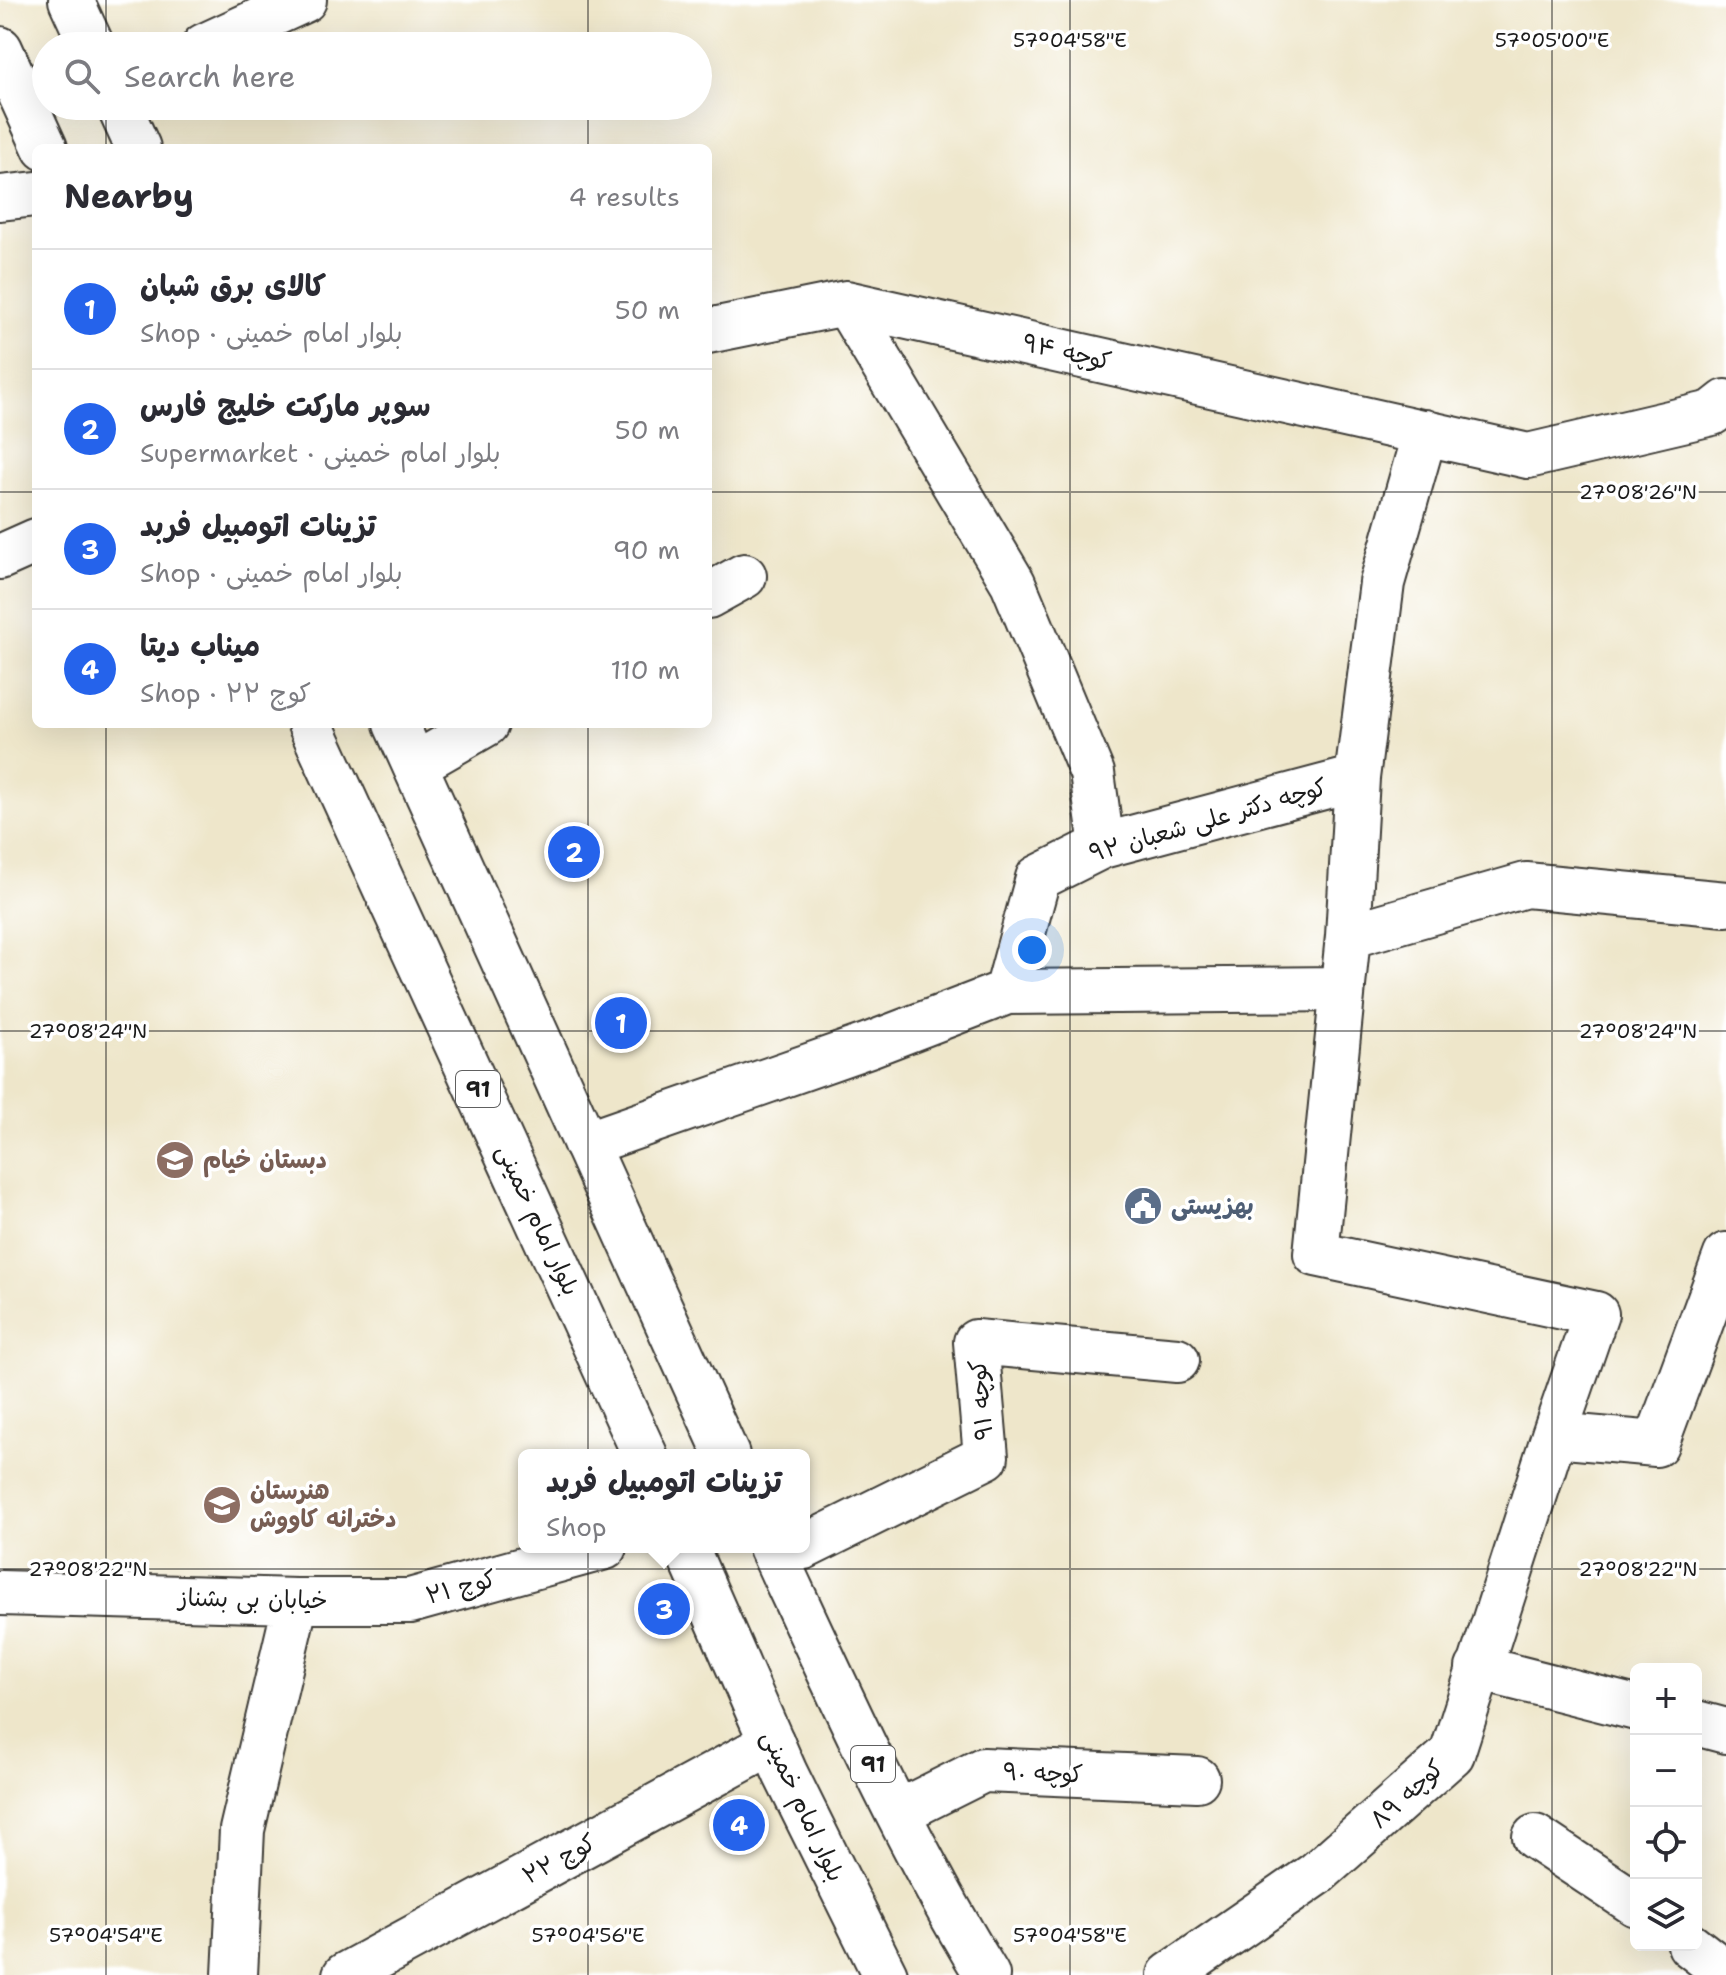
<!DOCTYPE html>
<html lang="en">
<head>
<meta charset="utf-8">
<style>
	body { margin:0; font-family:"Shantell Sans","Playpen Sans Arabic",sans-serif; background:#f7f7f7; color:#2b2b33 }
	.controls { position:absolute; right:24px; bottom:24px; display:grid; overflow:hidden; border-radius:12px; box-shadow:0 8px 32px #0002 }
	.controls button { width:72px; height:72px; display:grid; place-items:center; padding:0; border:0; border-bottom:2px solid #e1e1e2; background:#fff; color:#2b2b33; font:40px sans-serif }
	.you { position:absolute; left:1032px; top:950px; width:28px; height:28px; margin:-20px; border:6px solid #fff; border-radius:50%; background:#1a73e8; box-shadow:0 0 0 12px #1a73e833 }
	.badge { display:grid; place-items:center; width:52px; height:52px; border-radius:50%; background:#2563eb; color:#fff; font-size:26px; font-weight:700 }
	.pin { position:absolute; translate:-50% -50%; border:4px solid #fff; box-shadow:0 2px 8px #0006 }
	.popup { position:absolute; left:518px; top:1449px; width:292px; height:104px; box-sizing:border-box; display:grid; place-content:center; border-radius:12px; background:#fff; filter:drop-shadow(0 2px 6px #0005); font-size:26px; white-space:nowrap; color:#7c7c81 }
	.popup b { font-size:30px; color:#2b2b33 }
	.popup::after { content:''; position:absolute; left:50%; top:100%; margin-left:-16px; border:16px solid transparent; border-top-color:#fff }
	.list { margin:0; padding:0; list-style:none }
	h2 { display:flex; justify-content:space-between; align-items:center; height:104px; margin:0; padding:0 32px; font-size:34px }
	h2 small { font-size:26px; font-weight:400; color:#7c7c81 }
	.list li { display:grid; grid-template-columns:52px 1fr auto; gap:24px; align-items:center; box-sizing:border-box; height:120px; padding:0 32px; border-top:2px solid #e1e1e2 }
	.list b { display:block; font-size:30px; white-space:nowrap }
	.list p { margin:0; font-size:26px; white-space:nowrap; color:#7c7c81 }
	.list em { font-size:26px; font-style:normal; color:#7c7c81 }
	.icon { flex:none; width:44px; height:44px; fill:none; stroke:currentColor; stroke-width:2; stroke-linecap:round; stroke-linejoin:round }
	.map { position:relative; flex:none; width:1726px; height:1975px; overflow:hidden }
	.search { position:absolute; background:#fff; box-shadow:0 8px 32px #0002; left:32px; top:32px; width:680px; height:88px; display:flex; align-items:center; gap:20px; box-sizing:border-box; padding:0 28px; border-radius:44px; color:#7c7c81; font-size:30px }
	.panel { position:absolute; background:#fff; box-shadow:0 8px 32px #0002; left:32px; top:144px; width:680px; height:584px; border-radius:12px }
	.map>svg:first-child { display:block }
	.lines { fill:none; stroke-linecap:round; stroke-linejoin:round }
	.minor-casing { stroke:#3c3a36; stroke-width:48 }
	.primary-casing { stroke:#3c3a36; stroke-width:48 }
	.minor { stroke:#fff; stroke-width:44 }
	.primary { stroke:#fff; stroke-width:44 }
	.ticks { fill:none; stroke:#1c1c1c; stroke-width:2; stroke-opacity:0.45 }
	.labels { text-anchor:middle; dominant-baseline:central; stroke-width:7; stroke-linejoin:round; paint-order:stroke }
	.shield { fill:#fff; stroke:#606060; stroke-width:2 }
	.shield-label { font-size:22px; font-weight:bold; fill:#1c1c1c }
	.street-label { font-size:24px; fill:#1c1c1c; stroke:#fff }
	.education-label { font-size:24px; font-weight:bold; fill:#785e54; stroke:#fff; text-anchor:start }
	.service-label { font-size:24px; font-weight:bold; fill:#4e5e75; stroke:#fff; text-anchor:start }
	.ticks-label { font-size:20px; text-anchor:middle; fill:#1c1c1c; stroke:#fff; stroke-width:7; stroke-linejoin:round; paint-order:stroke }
</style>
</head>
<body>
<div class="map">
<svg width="1726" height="1975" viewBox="0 0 1726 1975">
	<rect width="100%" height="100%" fill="#fff"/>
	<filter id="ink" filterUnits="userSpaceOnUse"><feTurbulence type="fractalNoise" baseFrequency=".0125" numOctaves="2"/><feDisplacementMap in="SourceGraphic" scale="16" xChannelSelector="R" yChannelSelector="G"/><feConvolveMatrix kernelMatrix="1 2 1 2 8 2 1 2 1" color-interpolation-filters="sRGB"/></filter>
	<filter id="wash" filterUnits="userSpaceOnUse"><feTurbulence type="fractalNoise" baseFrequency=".006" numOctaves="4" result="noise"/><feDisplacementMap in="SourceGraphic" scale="32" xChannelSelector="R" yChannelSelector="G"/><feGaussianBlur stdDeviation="1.8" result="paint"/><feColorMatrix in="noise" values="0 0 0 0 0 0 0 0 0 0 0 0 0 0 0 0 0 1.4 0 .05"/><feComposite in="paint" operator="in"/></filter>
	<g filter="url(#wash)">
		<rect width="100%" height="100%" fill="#eee6ca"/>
	</g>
	<g filter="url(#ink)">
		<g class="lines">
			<defs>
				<path id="minor" d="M 204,46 L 304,0
					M 0,198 L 36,194
					M 846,303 L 1013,583 L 1092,773 L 1102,846
					M 708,331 L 846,303 L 1528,456 L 1712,413 L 1726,402
					M 0,557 L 36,541
					M 708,596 L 744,576
					M 415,765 L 486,724
					M 1357,778 L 1382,583 L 1425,432
					M 1348,936 L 1316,1254 L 1596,1314 L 1554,1435 L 1656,1444 L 1726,1255
					M 1007,992 L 1342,989
					M 586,1144 L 869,1045 L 1007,992 L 1038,878 L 1102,846 L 1357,778 L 1348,936 L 1526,885 L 1726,904
					M 804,1547 L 986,1457 L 976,1342 L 1177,1360
					M 0,1593 L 296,1601 L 410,1601 L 605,1547
					M 1478,1668 L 1636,1708
					M 1696,1723 L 1726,1731
					M 899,1812 L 983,1770 L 1197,1779
					M 1535,1837 L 1636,1904
					M 1690,1945 L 1726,1973
					M 235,1975 L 242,1830 L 296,1601
					M 345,1975 L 772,1743
					M 1170,1975 L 1316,1874 L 1452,1754 L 1554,1435"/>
				<path id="primary" d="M 71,0 L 92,46
					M 0,49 L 45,148
					M 119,106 L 138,148
					M 310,724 L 645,1455
					M 396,724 L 727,1455
					M 686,1547 L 785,1773 L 885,1975
					M 771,1547 C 838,1691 904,1839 987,1975"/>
			</defs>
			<use href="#minor" class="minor-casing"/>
			<use href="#primary" class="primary-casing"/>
			<use href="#minor" class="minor"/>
			<use href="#primary" class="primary"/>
		</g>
	</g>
	<path class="ticks" d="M 106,0 L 106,46M 588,0 L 588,46M 1070,0 L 1070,1975M 1552,0 L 1552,1975M 106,106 L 106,148M 588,106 L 588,148M 0,492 L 36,492M 708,492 L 1726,492M 106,724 L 106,1975M 588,724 L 588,1975M 0,1031 L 1726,1031M 0,1569 L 1726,1569"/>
	<defs>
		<symbol id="school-disc" viewBox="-11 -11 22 22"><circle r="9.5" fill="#8d6e63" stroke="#fff"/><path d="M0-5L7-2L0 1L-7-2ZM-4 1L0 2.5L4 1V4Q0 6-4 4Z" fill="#fff"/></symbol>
		<symbol id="civic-disc" viewBox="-11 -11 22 22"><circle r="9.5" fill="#5c6f8a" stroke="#fff"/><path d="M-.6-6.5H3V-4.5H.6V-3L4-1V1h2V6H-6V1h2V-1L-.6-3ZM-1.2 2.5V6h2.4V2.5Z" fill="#fff"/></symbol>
		<symbol id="university-disc" viewBox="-11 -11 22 22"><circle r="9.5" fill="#8d6e63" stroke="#fff"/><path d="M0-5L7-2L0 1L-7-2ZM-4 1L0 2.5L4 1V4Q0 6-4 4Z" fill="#fff"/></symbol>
	</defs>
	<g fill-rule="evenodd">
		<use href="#school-disc" x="153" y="1138" width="44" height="44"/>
		<use href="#civic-disc" x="1121" y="1184" width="44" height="44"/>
		<use href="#university-disc" x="200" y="1483" width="44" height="44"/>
	</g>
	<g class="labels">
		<g class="shield">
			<rect x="456" y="1071" width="44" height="36" rx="6"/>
			<rect x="851" y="1746" width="44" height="36" rx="6"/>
		</g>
		<g class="shield-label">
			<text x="478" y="1089">91</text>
			<text x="873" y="1764">91</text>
		</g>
		<g class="street-label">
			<text transform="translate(1067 352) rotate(13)">کوچه ۹۴</text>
			<text transform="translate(1208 820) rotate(-16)">کوچه دکتر علی شعبان ۹۲</text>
			<text transform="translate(538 1220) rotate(65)">بلوار امام خمینی</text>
			<text transform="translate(981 1400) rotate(-95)">کوچه ۹۱</text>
			<text transform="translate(461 1587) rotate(-15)">کوچ ۲۱</text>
			<text transform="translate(253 1599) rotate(1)">خیابان بی بشناز</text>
			<text transform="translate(1043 1773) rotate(2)">کوچه ۹۰</text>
			<text transform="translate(1407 1794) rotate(-42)">کوچه ۸۹</text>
			<text transform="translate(803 1806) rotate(65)">بلوار امام خمینی</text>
			<text transform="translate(559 1859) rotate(-28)">کوچ ۲۲</text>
		</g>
		<g class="education-label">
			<text x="203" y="1160">دبستان خیام</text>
			<text x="250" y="1491">هنرستان<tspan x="250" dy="28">دخترانه کاووش</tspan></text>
		</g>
		<g class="service-label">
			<text x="1171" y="1206">بهزیستی</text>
		</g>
	</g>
	<g class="ticks-label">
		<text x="1070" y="47">57°04'58"E</text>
		<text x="1552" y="47">57°05'00"E</text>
		<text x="1638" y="499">27°08'26"N</text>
		<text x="88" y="1038">27°08'24"N</text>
		<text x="1638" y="1038">27°08'24"N</text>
		<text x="88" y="1576">27°08'22"N</text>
		<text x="1638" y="1576">27°08'22"N</text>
		<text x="106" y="1942">57°04'54"E</text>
		<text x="588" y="1942">57°04'56"E</text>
		<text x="1070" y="1942">57°04'58"E</text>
	</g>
</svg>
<div class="controls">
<button>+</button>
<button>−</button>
<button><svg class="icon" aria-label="locate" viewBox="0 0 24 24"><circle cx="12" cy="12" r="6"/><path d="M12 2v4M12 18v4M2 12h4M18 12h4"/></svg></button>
<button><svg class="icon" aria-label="layers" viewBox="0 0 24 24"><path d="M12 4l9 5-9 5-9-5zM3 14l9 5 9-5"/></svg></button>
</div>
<div class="you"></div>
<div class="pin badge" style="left:621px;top:1023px">1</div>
<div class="pin badge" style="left:574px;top:852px">2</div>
<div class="pin badge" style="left:664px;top:1609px">3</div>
<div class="popup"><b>تزینات اتومبیل فربد</b>Shop</div>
<div class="pin badge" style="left:739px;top:1825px">4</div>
<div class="search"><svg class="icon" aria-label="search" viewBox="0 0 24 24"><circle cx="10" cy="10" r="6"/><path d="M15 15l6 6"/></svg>Search here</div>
<section class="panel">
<h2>Nearby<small>4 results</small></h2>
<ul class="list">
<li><span class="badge">1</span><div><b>کالای برق شبان</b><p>Shop · بلوار امام خمینی</p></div><em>50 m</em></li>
<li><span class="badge">2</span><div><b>سوپر مارکت خلیج فارس</b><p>Supermarket · بلوار امام خمینی</p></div><em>50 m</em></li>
<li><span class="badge">3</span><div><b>تزینات اتومبیل فربد</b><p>Shop · بلوار امام خمینی</p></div><em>90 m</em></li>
<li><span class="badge">4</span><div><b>میناب دیتا</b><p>Shop · کوچ ۲۲</p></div><em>110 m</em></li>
</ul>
</section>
</div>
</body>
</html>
